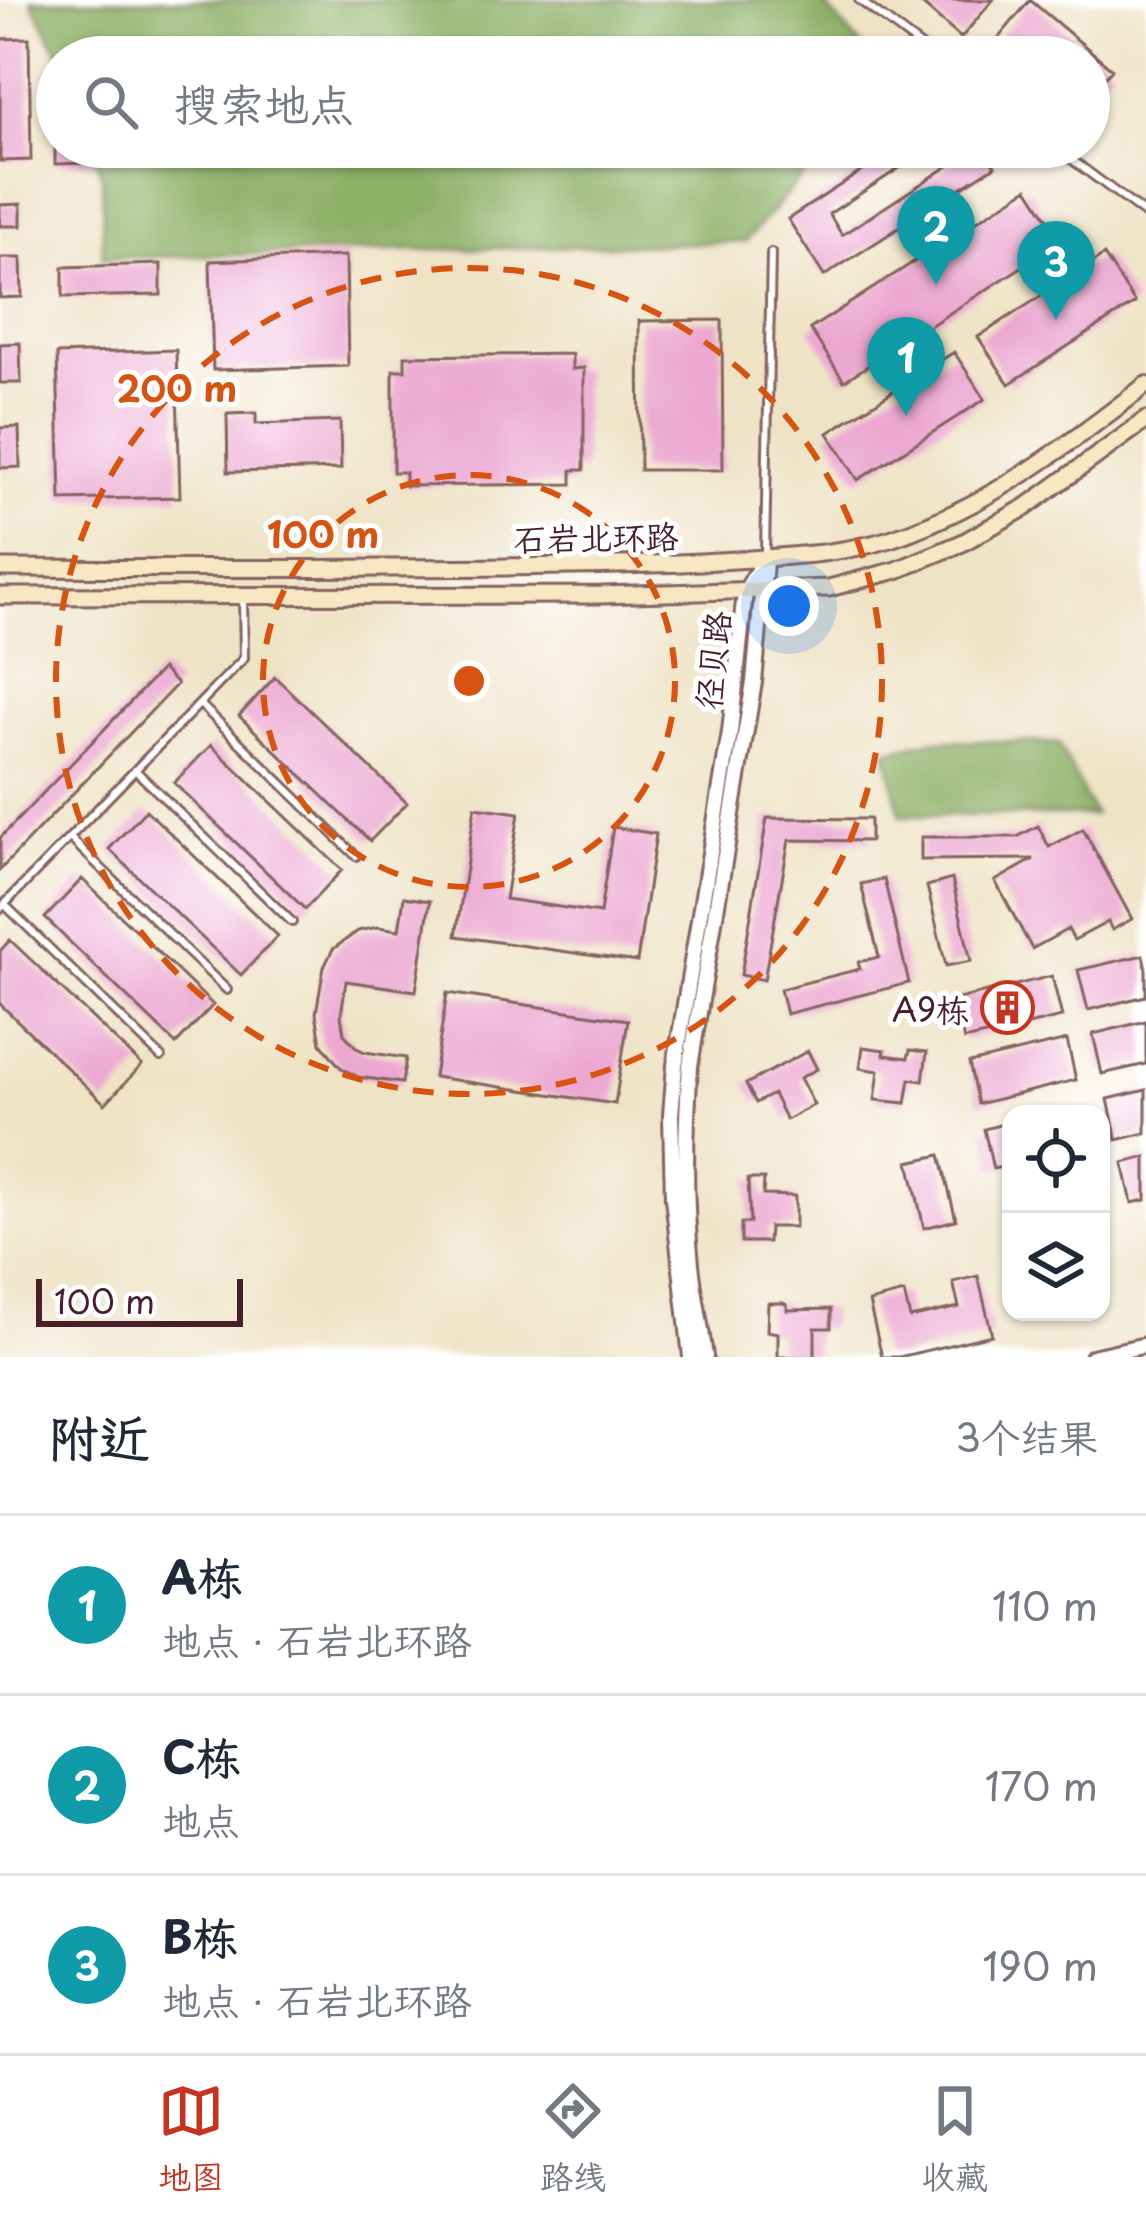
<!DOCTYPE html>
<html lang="zh">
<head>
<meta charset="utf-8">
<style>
	body { margin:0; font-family:"Playpen Sans","LXGW WenKai TC",sans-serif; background:#f2f2f3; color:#1f2937 }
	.controls { position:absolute; right:36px; bottom:36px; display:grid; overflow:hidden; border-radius:24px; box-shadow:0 3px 9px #0004 }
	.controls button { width:108px; height:108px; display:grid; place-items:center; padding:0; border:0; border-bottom:3px solid #e0e1e3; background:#fff; color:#1f2937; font:60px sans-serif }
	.scale { position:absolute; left:36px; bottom:30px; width:207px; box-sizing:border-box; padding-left:12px; border:6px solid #4a1f2b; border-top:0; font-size:33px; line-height:42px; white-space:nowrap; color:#4a1f2b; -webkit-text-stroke:9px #fff; paint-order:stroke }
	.you { position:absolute; left:789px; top:606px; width:42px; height:42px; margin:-30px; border:9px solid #fff; border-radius:50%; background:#1a73e8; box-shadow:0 0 0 18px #1a73e833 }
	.badge { display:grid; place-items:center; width:78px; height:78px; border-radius:50%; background:#c8321e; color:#fff; font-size:39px; font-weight:700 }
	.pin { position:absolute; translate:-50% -99px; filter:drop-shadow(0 3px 6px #0008) }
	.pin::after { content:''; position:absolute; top:63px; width:42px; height:36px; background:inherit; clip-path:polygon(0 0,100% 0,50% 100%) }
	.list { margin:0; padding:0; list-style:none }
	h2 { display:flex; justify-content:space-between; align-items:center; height:156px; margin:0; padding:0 48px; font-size:51px }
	h2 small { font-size:39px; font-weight:400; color:#747a83 }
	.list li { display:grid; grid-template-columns:78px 1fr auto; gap:36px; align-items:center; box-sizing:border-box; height:180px; padding:0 48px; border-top:3px solid #e0e1e3 }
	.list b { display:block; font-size:45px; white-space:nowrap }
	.list p { margin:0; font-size:39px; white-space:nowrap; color:#747a83 }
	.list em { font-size:39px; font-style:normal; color:#747a83 }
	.icon { flex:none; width:66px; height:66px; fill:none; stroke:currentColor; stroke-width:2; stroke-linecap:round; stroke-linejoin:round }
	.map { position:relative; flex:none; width:1146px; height:1357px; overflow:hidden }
	.search { position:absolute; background:#fff; box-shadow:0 3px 9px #0004; left:36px; right:36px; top:36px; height:132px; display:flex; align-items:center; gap:30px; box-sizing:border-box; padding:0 42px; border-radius:66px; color:#747a83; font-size:45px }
	.sheet { height:696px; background:#fff }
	nav { display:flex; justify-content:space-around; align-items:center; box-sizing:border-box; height:168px; border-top:3px solid #e0e1e3; background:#fff; font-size:33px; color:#747a83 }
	nav a { display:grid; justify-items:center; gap:6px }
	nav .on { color:#c8321e }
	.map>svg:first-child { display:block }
	.forest { fill:#8cb066; stroke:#6b6848; stroke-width:3 }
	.building { fill:#eca8d1 }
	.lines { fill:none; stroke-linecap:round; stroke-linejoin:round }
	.service-casing { stroke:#846461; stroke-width:12 }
	.tertiary-casing { stroke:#846461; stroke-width:20 }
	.secondary-casing { stroke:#846461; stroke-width:21 }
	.service { stroke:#fff; stroke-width:6 }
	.tertiary { stroke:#fff; stroke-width:14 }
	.secondary { stroke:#f8e7c3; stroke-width:15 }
	.ring { fill:none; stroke:#d8530f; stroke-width:6; stroke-dasharray:21 15 }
	.labels { text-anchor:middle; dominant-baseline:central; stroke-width:10; stroke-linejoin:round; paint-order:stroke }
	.street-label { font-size:33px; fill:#4a1f2b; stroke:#fff }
	.poi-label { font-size:33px; fill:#4a1f2b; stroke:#fff; text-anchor:end }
	.centre { fill:#d8530f; stroke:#fff; stroke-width:6 }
	.ring-label { font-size:36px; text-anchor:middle; font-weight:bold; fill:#d8530f; stroke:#fff; stroke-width:10; stroke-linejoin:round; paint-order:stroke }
</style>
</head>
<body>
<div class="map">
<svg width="1146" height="1357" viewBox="0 0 1146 1357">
	<rect width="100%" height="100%" fill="#fff"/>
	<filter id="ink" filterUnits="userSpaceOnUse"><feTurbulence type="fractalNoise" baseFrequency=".00833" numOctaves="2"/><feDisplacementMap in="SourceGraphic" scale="24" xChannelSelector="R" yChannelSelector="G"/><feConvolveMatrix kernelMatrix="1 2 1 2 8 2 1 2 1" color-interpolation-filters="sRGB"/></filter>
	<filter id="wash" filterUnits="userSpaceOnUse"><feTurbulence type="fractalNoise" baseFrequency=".004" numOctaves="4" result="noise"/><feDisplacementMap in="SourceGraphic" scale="48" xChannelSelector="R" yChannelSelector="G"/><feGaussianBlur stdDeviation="2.7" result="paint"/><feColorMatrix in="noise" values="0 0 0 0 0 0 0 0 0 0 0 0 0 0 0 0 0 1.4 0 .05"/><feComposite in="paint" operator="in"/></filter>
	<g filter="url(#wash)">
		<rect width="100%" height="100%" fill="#efe3c6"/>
		<path class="forest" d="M 31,0 L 820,0 L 871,57 L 61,57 Z
			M 92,147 L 828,147 L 745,242 L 103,258 L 102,177 Z
			M 933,740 L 1058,743 L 1094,815 L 901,816 L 886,751 Z"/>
		<g id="blocks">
			<path class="building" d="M 917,0 L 993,0 L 961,38 Z
				M 1030,0 L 1112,69 L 1089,97 L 1089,57 L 1000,57 L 990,48 Z
				M 29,38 L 31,160 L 0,161 L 0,39 Z
				M 55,147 L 92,147 L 92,163 L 55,164 Z
				M 899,147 L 932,147 L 829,214 L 842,235 L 978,147 L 983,147 L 995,166 L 824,276 L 788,219 Z
				M 1028,188 L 1062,241 L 844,381 L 810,329 Z
				M 21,204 L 21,226 L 0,226 L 0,205 Z
				M 1104,255 L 1135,303 L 1009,384 L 978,337 Z
				M 346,256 L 348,366 L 213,370 L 210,261 Z
				M 0,258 L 21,258 L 22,297 L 0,298 Z
				M 161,264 L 161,295 L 63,297 L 63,267 Z
				M 722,320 L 723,470 L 640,470 L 639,321 Z
				M 20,343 L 21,383 L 0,383 L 0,344 Z
				M 176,350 L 180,497 L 61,500 L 57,354 Z
				M 954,352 L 985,399 L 858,480 L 828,433 Z
				M 572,354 L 572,369 L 584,368 L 584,470 L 572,470 L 572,484 L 405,486 L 405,472 L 393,472 L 393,370 L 405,370 L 405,356 Z
				M 256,413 L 256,424 L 340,421 L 341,469 L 228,472 L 227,414 Z
				M 19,427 L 20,467 L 0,468 L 0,428 Z
				M 162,669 L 177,684 L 0,870 L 0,838 Z
				M 275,677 L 407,803 L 370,841 L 239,716 Z
				M 211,745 L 342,870 L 305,909 L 174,783 Z
				M 475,807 L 519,813 L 505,899 L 600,913 L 613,827 L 656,834 L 637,962 L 456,936 Z
				M 146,810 L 278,936 L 241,975 L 109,849 Z
				M 767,818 L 870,819 L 870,841 L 789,840 L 764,980 L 741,975 Z
				M 1038,826 L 1049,847 L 1083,829 L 1132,919 L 1112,930 L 1108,922 L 1074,940 L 1068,929 L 1032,949 L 995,881 L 1034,859 L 921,860 L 921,837 L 1017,837 Z
				M 82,879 L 213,1005 L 176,1044 L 45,918 Z
				M 884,879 L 909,983 L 786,1014 L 780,989 L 860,969 L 858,962 L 879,957 L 861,884 Z
				M 952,879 L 971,961 L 946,966 L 927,886 Z
				M 404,897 L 430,901 L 416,991 L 346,981 L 341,1015 L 344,1034 L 357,1048 L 365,1052 L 406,1058 L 402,1083 L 358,1077 L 340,1067 L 321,1043 L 316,1013 L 324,967 L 333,949 L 358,931 L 378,927 L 399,930 Z
				M 10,940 L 142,1065 L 105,1104 L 0,1004 L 0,951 Z
				M 1143,955 L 1146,970 L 1146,996 L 1088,1010 L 1078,970 Z
				M 1052,976 L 1062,1017 L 964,1040 L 954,1000 Z
				M 447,993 L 628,1020 L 615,1104 L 434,1077 Z
				M 1146,1021 L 1146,1064 L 1102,1074 L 1093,1034 Z
				M 1067,1040 L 1076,1080 L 978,1104 L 969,1063 Z
				M 863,1047 L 885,1050 L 884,1055 L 908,1058 L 910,1050 L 927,1052 L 923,1081 L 910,1079 L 906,1103 L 875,1100 L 879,1071 L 860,1068 Z
				M 808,1051 L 817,1069 L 800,1078 L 814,1105 L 786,1120 L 773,1094 L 756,1103 L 746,1084 Z
				M 1146,1090 L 1146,1133 L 1117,1140 L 1108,1099 Z
				M 1011,1122 L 1011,1165 L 993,1169 L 984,1129 Z
				M 940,1155 L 956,1220 L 924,1228 L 909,1162 Z
				M 1146,1157 L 1146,1200 L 1132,1203 L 1123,1163 Z
				M 748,1179 L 764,1179 L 763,1195 L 795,1196 L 795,1227 L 769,1227 L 768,1242 L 741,1242 L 741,1223 L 750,1223 Z
				M 978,1276 L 992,1335 L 899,1357 L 882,1357 L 869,1302 L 904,1293 L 910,1318 L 959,1307 L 953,1282 Z
				M 768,1303 L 783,1303 L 787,1305 L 787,1310 L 831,1309 L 831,1328 L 815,1328 L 815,1357 L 778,1357 L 778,1333 L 767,1331 Z"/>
		</g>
	</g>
	<g filter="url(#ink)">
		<use href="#blocks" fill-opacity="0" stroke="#846461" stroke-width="3"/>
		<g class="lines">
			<defs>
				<path id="service" d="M 859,0 L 935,57
					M 1055,147 L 1146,215
					M 765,554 L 771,253
					M 200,704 L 356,856
					M 135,770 L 292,922
					M 70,838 L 227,990
					M 5,905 L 161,1057
					M 0,909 L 244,658 L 243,598"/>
				<path id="tertiary" d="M 691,1357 L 673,1198 L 671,1115 L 675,1065 L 730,732 L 745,592 L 765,558
					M 705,1357 C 701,1326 694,1295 691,1264 C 684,1198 685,1132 690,1066 L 754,682 L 765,563
					M 1092,1357 L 1146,1345"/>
				<path id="secondary" d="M 0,568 C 191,569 382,569 573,566 C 637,565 701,563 764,558 C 807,555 849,552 890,539 C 987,507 1066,447 1146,385
					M 0,596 L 602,595 L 829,588 L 897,570 L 962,543 L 1026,507 L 1146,420"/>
			</defs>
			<use href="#service" class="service-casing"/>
			<use href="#tertiary" class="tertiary-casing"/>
			<use href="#secondary" class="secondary-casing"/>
			<use href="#service" class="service"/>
			<use href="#tertiary" class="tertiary"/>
			<use href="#secondary" class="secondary"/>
		</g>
	</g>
	<g class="ring">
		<circle cx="469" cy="681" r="206"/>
		<circle cx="469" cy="681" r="413"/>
	</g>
	<defs>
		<symbol id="building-ring" viewBox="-11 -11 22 22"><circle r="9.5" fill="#fff" stroke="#c8321e" stroke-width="1.5"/><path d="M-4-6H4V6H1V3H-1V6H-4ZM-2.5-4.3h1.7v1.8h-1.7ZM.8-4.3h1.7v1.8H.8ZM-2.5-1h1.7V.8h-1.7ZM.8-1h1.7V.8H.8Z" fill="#c8321e"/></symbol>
	</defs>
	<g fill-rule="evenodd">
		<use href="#building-ring" x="978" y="978" width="59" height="59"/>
	</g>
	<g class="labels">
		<g class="street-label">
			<text transform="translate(596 536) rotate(-1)">石岩北环路</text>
			<text transform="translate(711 660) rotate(-84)">径贝路</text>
		</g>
		<g class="poi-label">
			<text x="969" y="1008">A9栋</text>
		</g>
	</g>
	<circle cx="469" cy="681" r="18" class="centre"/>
	<g class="ring-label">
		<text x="177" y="402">200 m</text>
		<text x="323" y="548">100 m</text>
	</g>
</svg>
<div class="controls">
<button><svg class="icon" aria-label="locate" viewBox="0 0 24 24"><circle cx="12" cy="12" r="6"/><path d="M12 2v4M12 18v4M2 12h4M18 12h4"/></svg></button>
<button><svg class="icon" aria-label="layers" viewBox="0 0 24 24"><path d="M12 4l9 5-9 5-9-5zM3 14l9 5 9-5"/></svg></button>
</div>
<div class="scale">100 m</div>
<div class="you"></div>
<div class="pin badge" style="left:906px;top:416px;background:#0f9aa8">1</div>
<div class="pin badge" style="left:936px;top:285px;background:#0f9aa8">2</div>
<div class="pin badge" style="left:1056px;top:320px;background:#0f9aa8">3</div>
<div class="search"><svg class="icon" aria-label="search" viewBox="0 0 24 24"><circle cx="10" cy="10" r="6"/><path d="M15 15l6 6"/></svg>搜索地点</div>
</div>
<section class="sheet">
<h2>附近<small>3个结果</small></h2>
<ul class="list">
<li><span class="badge" style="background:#0f9aa8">1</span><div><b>A栋</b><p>地点 · 石岩北环路</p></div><em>110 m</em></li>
<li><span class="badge" style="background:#0f9aa8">2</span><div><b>C栋</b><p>地点</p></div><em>170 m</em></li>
<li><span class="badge" style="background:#0f9aa8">3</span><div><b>B栋</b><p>地点 · 石岩北环路</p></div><em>190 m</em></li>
</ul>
</section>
<nav>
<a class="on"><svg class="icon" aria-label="map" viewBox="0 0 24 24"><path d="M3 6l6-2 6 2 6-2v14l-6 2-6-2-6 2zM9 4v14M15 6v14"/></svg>地图</a>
<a><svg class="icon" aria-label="directions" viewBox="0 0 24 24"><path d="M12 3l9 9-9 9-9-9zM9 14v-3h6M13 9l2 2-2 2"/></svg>路线</a>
<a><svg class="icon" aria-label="saved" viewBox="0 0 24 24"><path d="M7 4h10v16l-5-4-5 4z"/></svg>收藏</a>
</nav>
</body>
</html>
